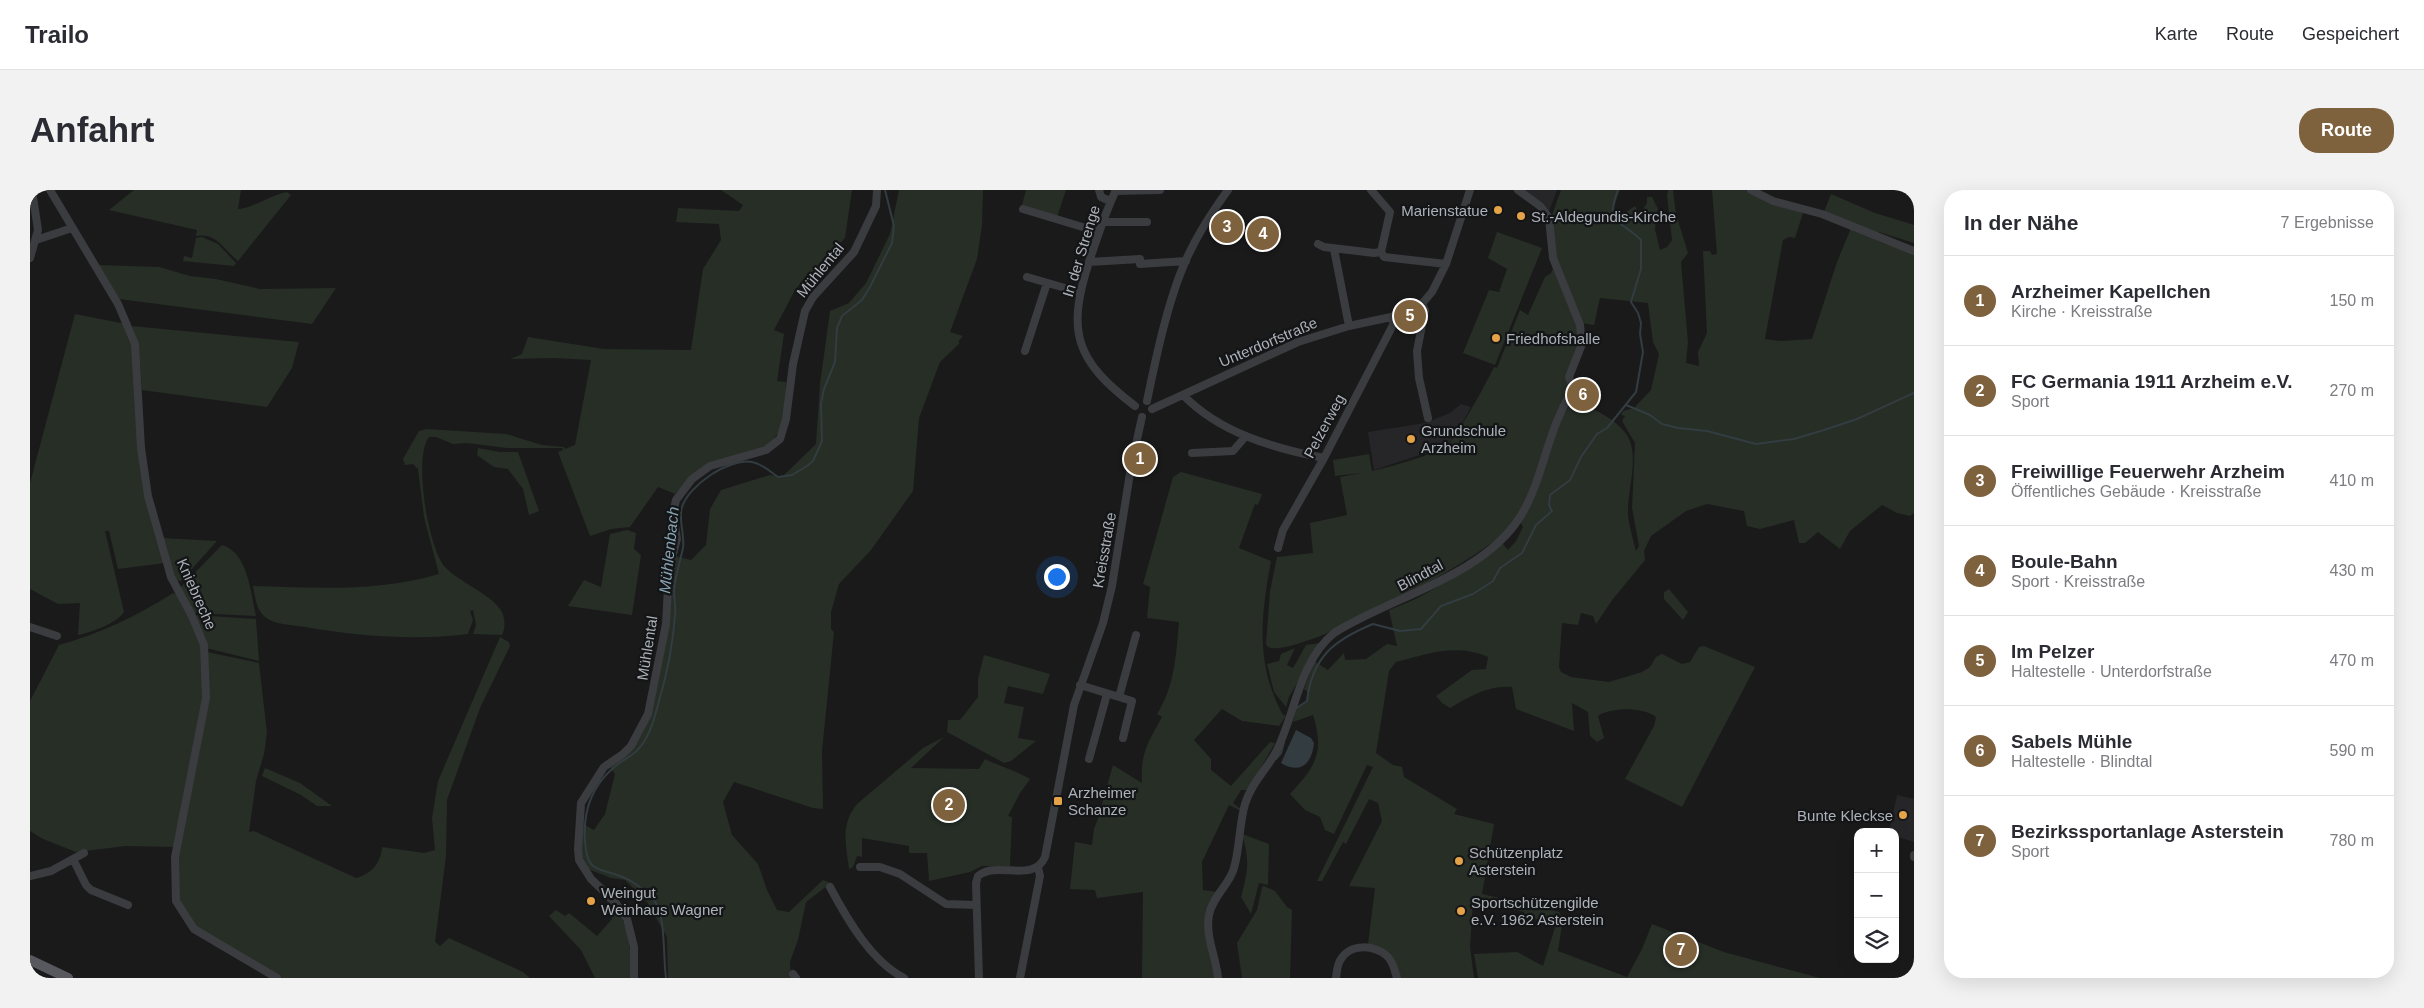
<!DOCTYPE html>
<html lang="de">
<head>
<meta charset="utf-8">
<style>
	body { margin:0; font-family:Arial,sans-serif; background:#f2f2f3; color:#2b2b33 }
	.controls { position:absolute; right:15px; bottom:15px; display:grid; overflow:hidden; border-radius:10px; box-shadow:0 5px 20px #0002 }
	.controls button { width:45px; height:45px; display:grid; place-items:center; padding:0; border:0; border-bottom:1px solid #e1e1e2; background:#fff; color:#2b2b33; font:25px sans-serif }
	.you { position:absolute; left:1026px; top:386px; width:18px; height:18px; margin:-12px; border:4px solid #fff; border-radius:50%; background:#1a73e8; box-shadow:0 0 0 8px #1a73e833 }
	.badge { display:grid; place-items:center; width:32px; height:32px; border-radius:50%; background:#7e613d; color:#fff; font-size:16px; font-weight:700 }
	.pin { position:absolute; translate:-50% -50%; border:2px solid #fff; box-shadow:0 1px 5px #0006 }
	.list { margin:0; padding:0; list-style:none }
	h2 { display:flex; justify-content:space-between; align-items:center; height:65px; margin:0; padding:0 20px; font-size:21px }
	h2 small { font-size:16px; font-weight:400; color:#7c7c81 }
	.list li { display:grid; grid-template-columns:32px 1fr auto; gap:15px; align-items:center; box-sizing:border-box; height:90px; padding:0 20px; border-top:1px solid #e1e1e2 }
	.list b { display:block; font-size:19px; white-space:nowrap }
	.list p { margin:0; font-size:16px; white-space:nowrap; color:#7c7c81 }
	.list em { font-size:16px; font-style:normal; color:#7c7c81 }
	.icon { flex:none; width:28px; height:28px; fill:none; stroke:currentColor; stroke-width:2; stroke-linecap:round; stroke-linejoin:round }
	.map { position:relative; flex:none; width:1884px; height:788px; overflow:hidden; border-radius:20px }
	header { display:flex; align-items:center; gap:30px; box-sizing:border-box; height:70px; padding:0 25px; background:#fff; border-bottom:1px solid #e1e1e2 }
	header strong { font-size:24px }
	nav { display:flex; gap:28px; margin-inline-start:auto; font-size:18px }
	.intro { display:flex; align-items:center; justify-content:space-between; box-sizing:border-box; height:120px; padding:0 30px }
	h1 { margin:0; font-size:35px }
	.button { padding:12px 22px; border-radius:20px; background:#7e613d; color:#fff; font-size:18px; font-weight:700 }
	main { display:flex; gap:30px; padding:0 30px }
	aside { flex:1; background:#fff; border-radius:20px; box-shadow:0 5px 20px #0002 }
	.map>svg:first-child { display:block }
	.built { fill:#262628 }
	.green { fill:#262e26 }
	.water { fill:#323c41 }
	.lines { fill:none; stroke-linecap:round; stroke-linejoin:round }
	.stream { stroke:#323c41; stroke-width:2 }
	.minor { stroke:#3b3c40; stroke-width:8 }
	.major { stroke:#57595f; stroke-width:10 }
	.poi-dot { fill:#e4a249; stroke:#141516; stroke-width:2 }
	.labels { text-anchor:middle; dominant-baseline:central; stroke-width:4.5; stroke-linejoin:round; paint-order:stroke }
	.poi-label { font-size:15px; fill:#adb2ba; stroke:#141516; text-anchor:start }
	.street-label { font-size:15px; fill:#adb2ba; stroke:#141516 }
	.water-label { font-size:16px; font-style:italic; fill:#87a2b2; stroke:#141516 }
</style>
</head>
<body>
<header>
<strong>Trailo</strong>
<nav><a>Karte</a><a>Route</a><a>Gespeichert</a></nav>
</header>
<div class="intro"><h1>Anfahrt</h1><a class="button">Route</a></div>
<main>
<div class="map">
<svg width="1884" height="788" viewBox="0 0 1884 788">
	<rect width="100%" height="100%" fill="#1a1a1b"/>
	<path class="built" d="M 1494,0 L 1527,0 L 1518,24 Z
		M 1431,214 L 1441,217 L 1429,239 L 1417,256 L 1344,280 L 1338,242 L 1395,233 L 1420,223 Z
		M 1867,605 L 1884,609 L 1884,652 L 1865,646 L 1865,642 L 1859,642 Z"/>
	<path class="green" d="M 104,0 L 211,0 L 208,19 L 210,19 C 227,16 241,5 257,2 L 261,5 L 208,71 C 194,60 187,42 166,46 L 167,40 L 79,20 Z
		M 691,0 L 822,0 L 815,48 L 780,84 L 778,83 L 764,102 L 744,140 L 754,144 L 747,191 L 756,192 C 755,216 756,240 737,256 L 661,287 L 645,304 L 628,297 L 600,337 L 581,339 L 560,346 L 528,262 L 533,260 L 532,258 L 477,258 L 437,253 L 423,254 L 406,247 L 399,247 C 383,267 398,358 415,377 C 429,392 460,404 470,419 C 475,425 476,438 472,445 L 443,444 L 446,435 L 443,420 L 440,421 L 443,430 L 438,444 C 384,451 329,446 275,437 C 263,435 245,435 235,427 C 226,420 225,406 223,396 C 285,398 349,402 409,384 L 394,327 L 388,279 L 383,274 L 375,275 L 373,269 L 389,241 L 397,239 L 476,244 L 512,255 L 534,257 L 535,259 L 545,255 L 561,170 L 524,168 L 480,169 L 492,164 L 498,147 L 574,159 L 661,160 L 673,79 L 691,50 L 689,34 L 646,32 L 648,18 L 709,21 L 713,15 Z
		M 869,0 L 953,0 L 952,35 L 947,69 L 920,142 L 933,146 L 928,152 L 930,153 L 910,172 L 889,228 L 883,301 L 841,360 L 809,394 L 801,422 L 801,439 L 804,442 L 792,561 L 793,619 L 783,618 L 704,592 L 693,612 L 702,645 L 728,674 L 737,700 L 747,720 L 759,722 L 793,690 L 801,693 L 776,712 L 768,750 L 760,772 L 761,788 L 638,788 L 637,747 L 617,712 L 595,690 L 581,688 L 558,679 L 551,668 L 551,633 L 564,640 L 575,624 L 585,584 L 578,575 C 608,554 614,548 624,512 L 640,384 L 645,366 L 661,370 L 676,355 L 680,319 L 691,300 L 740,285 L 752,287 L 786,254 L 790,194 L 800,121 L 819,113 L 836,93 L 860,44 Z
		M 996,0 L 1036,0 L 1027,27 L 992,15 Z
		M 1531,0 L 1590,0 L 1584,17 L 1588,28 L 1605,16 L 1608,22 L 1612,21 L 1617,13 L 1617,7 L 1622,7 L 1628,19 L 1625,39 L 1630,60 L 1637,57 L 1642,50 L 1637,5 L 1638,0 L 1643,0 L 1646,24 L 1658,63 L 1651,72 L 1658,152 L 1656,173 L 1669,176 L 1668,162 L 1677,143 L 1673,61 L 1680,61 L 1682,65 L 1687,64 L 1682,0 L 1715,0 L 1733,9 L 1773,23 L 1765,48 L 1759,47 L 1753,50 L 1735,149 L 1751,151 L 1782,149 L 1807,72 L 1821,38 L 1853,53 L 1884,63 L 1884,323 L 1880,326 L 1867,323 L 1852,315 L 1820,341 L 1810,359 L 1788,342 L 1775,353 L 1769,353 L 1764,330 L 1730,339 L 1717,336 L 1714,321 L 1677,314 L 1656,321 L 1621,346 L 1614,361 L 1615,370 L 1583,409 L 1566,434 L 1563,426 L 1551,423 L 1548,435 L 1532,433 L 1529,477 L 1531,482 L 1541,487 L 1579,492 L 1612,482 L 1620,477 L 1626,467 L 1632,464 L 1652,474 L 1660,472 L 1669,457 L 1674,456 L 1725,477 L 1652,617 L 1595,589 L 1624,536 L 1626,527 C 1613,517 1582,517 1568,526 L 1574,548 L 1567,552 L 1560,546 L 1558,522 L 1542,513 L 1544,541 L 1486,519 L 1482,497 C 1459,495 1440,506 1420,518 L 1412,513 L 1406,506 L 1442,480 L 1456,479 L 1458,467 C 1425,453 1398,464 1366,472 L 1359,481 L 1346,563 L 1363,575 L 1372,577 L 1374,587 L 1427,619 L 1424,624 L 1464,634 L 1452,704 L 1529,722 L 1533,728 L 1528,761 L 1597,787 L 1612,759 L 1622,734 L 1694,762 L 1790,788 L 1448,788 L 1444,764 L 1487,762 L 1513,776 L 1526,734 L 1493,726 L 1494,722 L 1443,710 L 1440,757 L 1444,788 L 1370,788 L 1346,756 L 1338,754 L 1345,698 L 1319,696 L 1352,631 L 1348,613 L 1339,609 L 1316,654 L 1313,652 L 1292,691 L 1287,691 L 1343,577 L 1337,575 L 1304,644 L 1295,640 L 1290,627 L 1275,620 L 1260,604 C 1285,577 1295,563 1283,525 L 1263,532 L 1266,519 L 1277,511 L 1279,503 L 1274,499 L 1284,471 L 1298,480 L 1314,463 L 1315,470 L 1336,469 L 1357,454 L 1367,456 L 1359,420 C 1402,405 1436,378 1472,353 L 1478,360 L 1486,351 L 1493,337 L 1490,332 L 1524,243 L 1541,212 L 1545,210 C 1562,219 1581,226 1594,241 C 1612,262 1597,298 1598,324 C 1599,336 1603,349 1606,361 L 1609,356 L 1602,318 L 1605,253 L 1592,231 L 1595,226 L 1591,225 L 1593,221 L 1604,218 L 1621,200 L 1629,164 L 1623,152 L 1618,113 L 1570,108 L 1564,135 L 1551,133 L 1525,69 L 1521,28 Z
		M 1801,4 L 1845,23 L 1884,35 L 1884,53 L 1849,42 L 1845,44 L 1794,22 Z
		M 1222,37 L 1247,41 L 1246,51 L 1220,47 Z
		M 1467,42 L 1512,58 L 1465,175 L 1433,163 L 1459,100 L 1469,102 L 1477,79 L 1458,68 Z
		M 172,47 L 188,54 L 206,73 L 204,76 L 153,71 L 154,66 L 162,68 L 166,48 Z
		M 68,75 L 129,77 L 160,86 L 186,89 L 230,99 L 306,98 L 282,134 L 89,109 Z
		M 1524,76 C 1532,94 1551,132 1550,150 C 1549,171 1535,172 1538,199 C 1523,239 1504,309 1476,341 C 1453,367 1266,471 1238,457 L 1236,454 L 1240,401 L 1247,367 L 1283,363 L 1280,333 L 1317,325 L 1310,287 L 1331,283 L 1305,286 L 1303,270 L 1339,264 L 1342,281 C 1363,276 1397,267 1416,256 C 1425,251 1458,190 1464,177 L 1467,178 L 1490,120 L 1498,125 L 1515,87 L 1521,83 Z
		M 45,124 L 96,134 L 102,151 L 109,258 L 135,373 L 88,379 L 79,341 L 75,341 L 94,422 C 86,434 62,442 48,445 L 50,413 L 28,414 L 0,399 L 0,293 Z
		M 102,136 L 269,152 L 262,178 L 237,217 L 112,200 L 109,159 Z
		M 448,258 L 470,262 L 488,262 L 509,321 L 499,325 L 493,299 L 478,279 L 464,277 L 447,265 Z
		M 1151,282 L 1232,304 L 1228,315 L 1225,314 L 1209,358 L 1241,371 C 1231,425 1225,475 1253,525 L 1256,526 L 1249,536 L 1212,531 L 1192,519 L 1164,550 L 1181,569 L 1181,580 L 1201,596 L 1240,552 L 1245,553 L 1218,600 L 1211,600 L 1203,613 L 1211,619 L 1211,621 L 1199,615 L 1172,672 L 1173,700 L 1188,702 L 1178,723 L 1186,788 L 1112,788 L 1113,702 L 1067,708 L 1065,700 L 1040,699 L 1045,652 L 1062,655 L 1064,639 L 1070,623 L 1068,623 L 1072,614 L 1083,575 L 1112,593 C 1110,564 1118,552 1132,527 L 1127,524 C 1145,496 1146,464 1149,432 L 1117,428 L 1120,397 L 1113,394 L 1143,287 Z
		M 597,340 L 606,343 L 604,359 L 611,365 L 602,425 L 538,416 L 554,390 L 571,397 L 580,344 Z
		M 132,348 L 187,351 L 151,391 L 145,390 Z
		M 192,355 C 218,362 221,404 226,426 L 162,423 L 150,401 L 151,397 Z
		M 1639,399 L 1658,422 L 1653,430 L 1634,409 L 1634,402 Z
		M 143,403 L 148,405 L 177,462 L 229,473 L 237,543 L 234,564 L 226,591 L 219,642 L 224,641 L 326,688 C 341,684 351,673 352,657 L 394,663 L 405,660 L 402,628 L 408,591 L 470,447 L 479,452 L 480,456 L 450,518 L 417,610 L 416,666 L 405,752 L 410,756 L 419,748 L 493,782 L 500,788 L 252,788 L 167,737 L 149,709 L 145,657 L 96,656 L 46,662 L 13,649 L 0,641 L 0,511 L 29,455 C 69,444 107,426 143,403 Z
		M 164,425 L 226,429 L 229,471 L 176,458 Z
		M 1290,453 L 1259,507 L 1256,517 L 1244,502 L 1237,474 L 1249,471 L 1251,464 L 1265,458 L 1257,475 L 1263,478 L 1276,455 Z
		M 954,465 L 1020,484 L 1013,504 L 978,496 L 974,513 L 994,517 L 988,548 L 1006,551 L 981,571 L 974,573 L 917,542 L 918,530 L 930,530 L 948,507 L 948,489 Z
		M 914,547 L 881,578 L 949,579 L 955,569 C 971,577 985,580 1000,589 L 990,603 L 978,626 L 982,627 L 980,676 L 952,676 L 940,682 L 899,691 L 897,663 L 879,663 L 879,656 L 832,648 L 832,667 L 827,666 L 823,677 L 819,679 C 816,655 810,635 827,614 L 893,558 Z
		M 235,578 L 270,593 L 302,616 L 287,616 L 271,605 L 232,586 Z
		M 1212,644 L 1239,654 L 1238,695 L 1229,693 L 1221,724 L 1211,707 C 1218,680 1220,672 1212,644 Z
		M 1234,696 L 1245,701 L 1257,717 L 1262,720 L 1260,788 L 1212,788 L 1207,753 L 1227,720 L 1232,697 Z
		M 576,708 C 600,729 601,758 601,788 L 565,788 L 551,760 L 519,726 L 526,720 L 535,726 L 539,723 L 567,746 L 582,729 Z"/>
	<path class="water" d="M 1266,540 L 1281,548 L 1284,553 C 1282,573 1271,585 1251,573 Z"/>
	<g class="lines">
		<path class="stream" d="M 1596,215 L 1620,225 L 1632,234 L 1648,238 L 1677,241 L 1726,254 L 1764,249 L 1794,240 L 1827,229 L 1884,203
			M 1265,519 L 1277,511 C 1282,467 1304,450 1343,434 L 1370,441 L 1391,439 L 1411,416 L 1443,404 L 1463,391 L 1470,378 L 1492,363 L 1506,335 L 1522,321 L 1519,315 L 1520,305 L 1540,290 L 1551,267 L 1567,244 L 1577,238 L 1606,202 L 1613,162 L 1610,144 L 1611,133 L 1608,123 L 1601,112 L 1611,79 L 1611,50 C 1591,30 1574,35 1588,0
			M 1246,569 L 1251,563 L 1254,552
			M 636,788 C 633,769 636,724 624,710 C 616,701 602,690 590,686 C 567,677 557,683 555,651 C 553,624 561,598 582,579 C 591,570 603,567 611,556 C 621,543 625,526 629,511 C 637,484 643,453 645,425 C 646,416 644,407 644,399 C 646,385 650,371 653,358 C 655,344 648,330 652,317 C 659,295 699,268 722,272 C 733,274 739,281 748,287 L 762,285 L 777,276 L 783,271 L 792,251 L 791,214 L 794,199 L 805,172 L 807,138 L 812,126 L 832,110 L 840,97 L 862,53 L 864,36 L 855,0"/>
		<path class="minor" d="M 20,0 L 88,114 L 105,154 L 111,258 L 118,306 L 141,387 L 161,424 L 174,455 L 176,508 L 145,667 L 146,711 L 164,739 L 247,788
			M 1069,0 L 1071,7 L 1080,11
			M 1086,0 C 1075,23 1067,48 1059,72 C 1036,143 1046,171 1105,216
			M 1341,0 L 1360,22 L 1351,62 L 1354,67 L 1416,74
			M 1721,0 L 1743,11 L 1792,24 L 1884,61
			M 1085,1 L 1130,0
			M 993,19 L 1069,42
			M 1073,32 L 1117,32
			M 6,50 L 42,38
			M 1288,54 L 1294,57 L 1344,63 L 1351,62
			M 1304,59 L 1319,136
			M 0,68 L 8,40 L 2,0
			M 1059,72 L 1110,69 L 1110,74 L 1156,71
			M 997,87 L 1049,102
			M 1392,114 L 1395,120 L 1387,161 L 1389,188 L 1398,228
			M 995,161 L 1017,93
			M 1153,205 C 1190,243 1243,258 1294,268
			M 1117,211 C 1126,167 1138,110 1156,70 C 1167,45 1182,22 1198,0
			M 1122,219 L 1268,152 L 1319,136 L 1361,127 L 1389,117 L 1402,102 L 1416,74 L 1440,0
			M 1162,263 L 1203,261 L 1216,246
			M 1248,358 L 1253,340 L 1294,268 L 1364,133 L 1361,127
			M 0,437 L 27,446
			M 1050,495 L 1102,511 L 1093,548
			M 1089,507 L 1106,445
			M 1059,569 L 1077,504
			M 1884,665 L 1884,667
			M 43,669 L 56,695 L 61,700 L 98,715
			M 830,677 L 850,677 L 870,684 L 916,714 L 946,715
			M 0,686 L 21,681 L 54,663
			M 800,697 C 817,729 841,771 874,788
			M 763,784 L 766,788
			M 604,788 L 604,757 L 597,729 L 585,712 L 561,689 L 549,670 L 548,659 L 551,613 L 574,577 L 593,564 L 601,556 L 618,524 L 636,434 L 639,379 L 647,349 L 643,323 L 646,310 L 662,289 L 680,276 L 736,260 L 750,249 L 756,229 L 763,174 L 775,121 L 783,107 L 824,62 L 846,16 L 847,0
			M 949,788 L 946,693 L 948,686 C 967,670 1003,694 1015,667 L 1044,515 L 1073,433 L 1082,396 L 1101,277 L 1112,227
			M 990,788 L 1010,686 L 1008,677
			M 1188,788 C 1186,766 1175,747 1179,725 C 1182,707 1200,694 1204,678 C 1210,657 1209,635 1215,614 C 1221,594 1236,580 1246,562 C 1266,523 1268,473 1304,443 C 1361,407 1452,387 1490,327 C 1508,299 1514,263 1527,231 C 1532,221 1535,209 1544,201 L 1539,187 L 1552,154 L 1550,135 L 1523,68 L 1519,28 L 1510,16 L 1488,0
			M 1306,788 C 1307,781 1307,774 1311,769 C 1321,753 1344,755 1357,766 C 1363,771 1365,781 1367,788"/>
		<path class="major" d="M 0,770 L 38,788"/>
	</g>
	<g class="poi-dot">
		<circle cx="1468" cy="20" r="5"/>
		<circle cx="1491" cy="26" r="5"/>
		<circle cx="1466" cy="148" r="5"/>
		<circle cx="1381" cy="249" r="5"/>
		<rect x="1023" y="606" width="10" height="10" rx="2.5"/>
		<circle cx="1873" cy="625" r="5"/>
		<circle cx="1429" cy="671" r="5"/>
		<circle cx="561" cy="711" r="5"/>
		<circle cx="1431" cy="721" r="5"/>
	</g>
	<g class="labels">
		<g class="poi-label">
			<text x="1458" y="20" text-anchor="end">Marienstatue</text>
			<text x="1501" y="26">St.-Aldegundis-Kirche</text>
			<text x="1476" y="148">Friedhofshalle</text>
			<text x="1391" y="240">Grundschule<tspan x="1391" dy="17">Arzheim</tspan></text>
			<text x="1038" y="602">Arzheimer<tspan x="1038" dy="17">Schanze</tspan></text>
			<text x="1863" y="625" text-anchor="end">Bunte Kleckse</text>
			<text x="1439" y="662">Schützenplatz<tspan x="1439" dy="17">Asterstein</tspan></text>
			<text x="571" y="702">Weingut<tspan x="571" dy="17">Weinhaus Wagner</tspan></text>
			<text x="1441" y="712">Sportschützengilde<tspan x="1441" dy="17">e.V. 1962 Asterstein</tspan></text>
		</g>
		<g class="street-label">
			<text transform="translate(1051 61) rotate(-73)">In der Strenge</text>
			<text transform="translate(790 80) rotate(-51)">Mühlental</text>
			<text transform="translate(1238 152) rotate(-23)">Unterdorfstraße</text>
			<text transform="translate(1294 236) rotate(-62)">Pelzerweg</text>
			<text transform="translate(1074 360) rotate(-80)">Kreisstraße</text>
			<text transform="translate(1390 385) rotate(-28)">Blindtal</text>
			<text transform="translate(167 404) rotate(66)">Kniebreche</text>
			<text transform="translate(617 458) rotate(-81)">Mühlental</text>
		</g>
		<g class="water-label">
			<text transform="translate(639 360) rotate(-84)">Mühlenbach</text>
		</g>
	</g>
</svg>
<div class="controls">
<button>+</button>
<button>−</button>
<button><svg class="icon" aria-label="layers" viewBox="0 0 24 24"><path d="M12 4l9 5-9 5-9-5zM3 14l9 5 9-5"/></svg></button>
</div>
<div class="you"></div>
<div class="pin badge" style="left:1110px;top:269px">1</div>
<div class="pin badge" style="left:919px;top:615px">2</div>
<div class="pin badge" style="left:1197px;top:37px">3</div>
<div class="pin badge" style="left:1233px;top:44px">4</div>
<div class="pin badge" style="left:1380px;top:126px">5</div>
<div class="pin badge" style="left:1553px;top:205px">6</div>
<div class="pin badge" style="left:1651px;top:760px">7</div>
</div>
<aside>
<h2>In der Nähe<small>7 Ergebnisse</small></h2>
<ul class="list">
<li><span class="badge">1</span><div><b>Arzheimer Kapellchen</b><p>Kirche · Kreisstraße</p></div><em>150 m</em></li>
<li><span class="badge">2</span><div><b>FC Germania 1911 Arzheim e.V.</b><p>Sport</p></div><em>270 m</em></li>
<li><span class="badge">3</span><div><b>Freiwillige Feuerwehr Arzheim</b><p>Öffentliches Gebäude · Kreisstraße</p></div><em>410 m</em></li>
<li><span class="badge">4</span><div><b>Boule-Bahn</b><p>Sport · Kreisstraße</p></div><em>430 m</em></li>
<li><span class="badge">5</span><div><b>Im Pelzer</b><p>Haltestelle · Unterdorfstraße</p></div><em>470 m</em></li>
<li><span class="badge">6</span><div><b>Sabels Mühle</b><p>Haltestelle · Blindtal</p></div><em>590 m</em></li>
<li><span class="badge">7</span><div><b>Bezirkssportanlage Asterstein</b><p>Sport</p></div><em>780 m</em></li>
</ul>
</aside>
</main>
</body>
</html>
